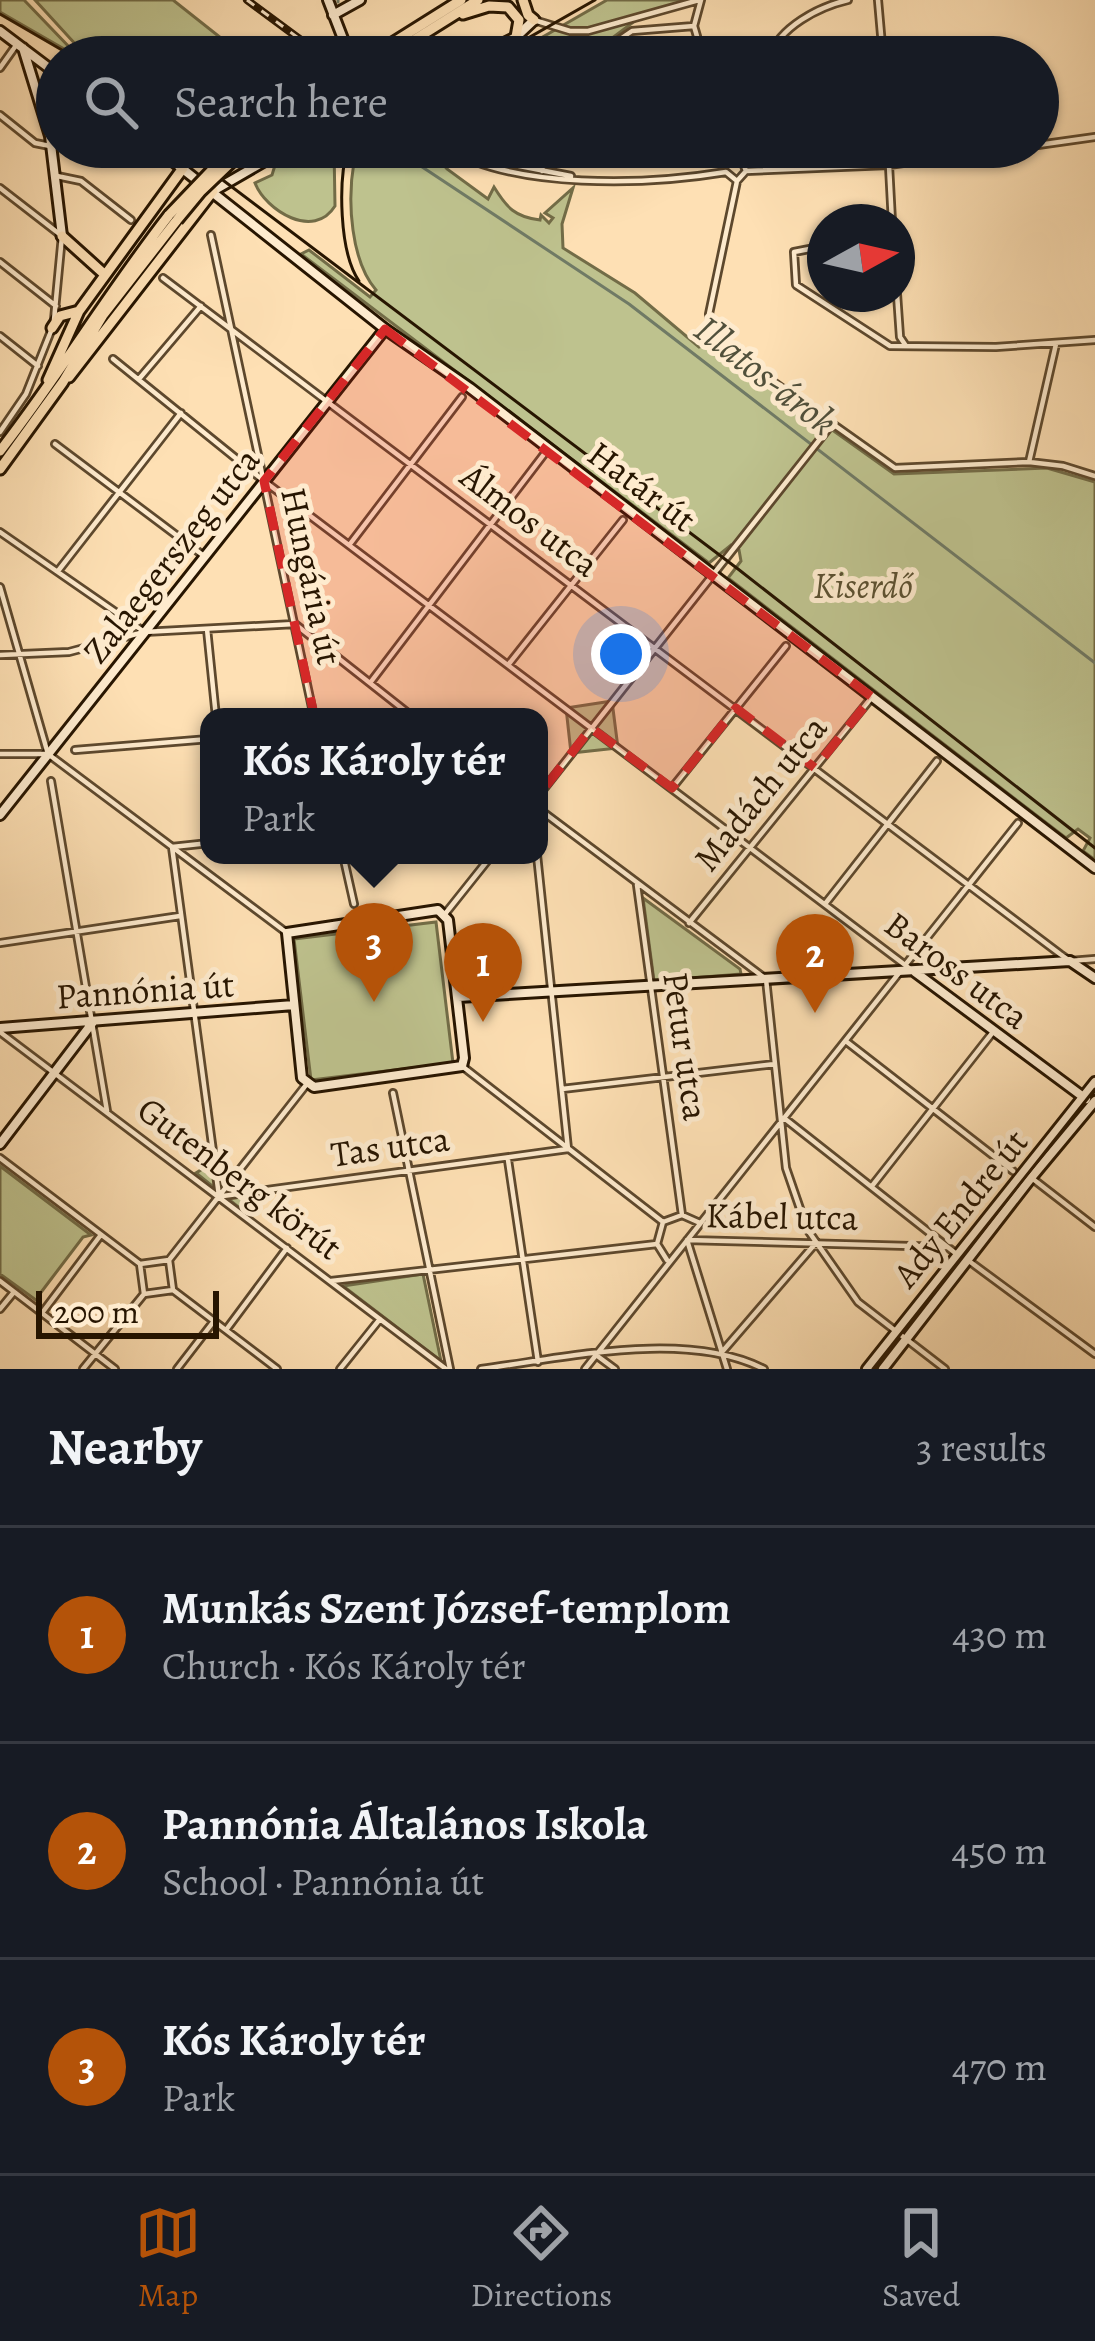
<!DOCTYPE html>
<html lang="en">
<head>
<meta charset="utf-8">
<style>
	body { margin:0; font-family:Alegreya,serif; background:#242831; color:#f1f3f6 }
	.compass { position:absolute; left:807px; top:204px; width:108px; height:108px; border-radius:50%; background:#171b24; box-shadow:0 3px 9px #0004; rotate:82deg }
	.scale { position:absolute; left:36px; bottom:30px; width:183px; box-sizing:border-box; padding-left:12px; border:6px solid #271500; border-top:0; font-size:33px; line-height:42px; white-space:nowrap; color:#271500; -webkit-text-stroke:9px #feebce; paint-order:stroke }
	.you { position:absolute; left:621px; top:654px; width:42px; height:42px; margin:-30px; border:9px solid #fff; border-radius:50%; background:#1a73e8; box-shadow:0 0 0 18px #1a73e833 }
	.badge { display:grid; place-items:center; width:78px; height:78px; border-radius:50%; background:#b45309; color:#fff; font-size:39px; font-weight:700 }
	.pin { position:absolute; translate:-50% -99px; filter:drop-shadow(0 3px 6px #0008) }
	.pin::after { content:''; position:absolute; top:63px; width:42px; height:36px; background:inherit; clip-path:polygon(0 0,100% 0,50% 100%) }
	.popup { position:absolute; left:200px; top:708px; width:348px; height:156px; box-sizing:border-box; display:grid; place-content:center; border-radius:24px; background:#171b24; filter:drop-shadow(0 3px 9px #0005); font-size:39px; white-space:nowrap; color:#9ea1a6 }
	.popup b { font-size:45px; color:#f1f3f6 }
	.popup::after { content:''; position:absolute; left:50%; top:100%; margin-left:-24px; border:24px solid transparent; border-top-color:#171b24 }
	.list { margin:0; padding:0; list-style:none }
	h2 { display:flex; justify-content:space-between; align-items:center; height:156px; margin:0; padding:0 48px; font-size:51px }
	h2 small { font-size:39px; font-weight:400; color:#9ea1a6 }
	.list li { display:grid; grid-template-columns:78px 1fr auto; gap:36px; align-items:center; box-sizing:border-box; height:216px; padding:0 48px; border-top:3px solid #363941 }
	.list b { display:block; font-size:45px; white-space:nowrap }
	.list p { margin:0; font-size:39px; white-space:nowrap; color:#9ea1a6 }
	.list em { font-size:39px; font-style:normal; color:#9ea1a6 }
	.icon { flex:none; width:66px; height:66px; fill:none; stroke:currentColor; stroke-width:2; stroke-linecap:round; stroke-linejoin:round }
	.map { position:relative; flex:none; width:1095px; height:1369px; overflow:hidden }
	.search { position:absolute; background:#171b24; box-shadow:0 3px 9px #0004; left:36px; right:36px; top:36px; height:132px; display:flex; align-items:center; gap:30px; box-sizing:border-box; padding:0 42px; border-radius:66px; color:#9ea1a6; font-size:45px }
	.sheet { height:804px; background:#171b24 }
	nav { display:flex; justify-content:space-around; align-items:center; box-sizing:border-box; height:168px; border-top:3px solid #363941; background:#171b24; font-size:33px; color:#9ea1a6 }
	nav a { display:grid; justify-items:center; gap:6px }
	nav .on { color:#b45309 }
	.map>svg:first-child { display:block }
	.green { fill:#bec28e; stroke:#726c47; stroke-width:3 }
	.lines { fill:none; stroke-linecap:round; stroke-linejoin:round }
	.stream { stroke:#707a65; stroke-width:3 }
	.street-casing { stroke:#5d482d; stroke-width:10 }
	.secondary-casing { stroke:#271500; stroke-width:14 }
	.primary-casing { stroke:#271500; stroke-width:15 }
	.street { stroke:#feebce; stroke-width:4.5 }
	.secondary { stroke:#feebce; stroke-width:8 }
	.primary { stroke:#fee0b4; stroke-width:9 }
	.tram { stroke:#271500; stroke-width:3 }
	.rail-casing { stroke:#271500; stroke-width:8 }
	.rail { stroke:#feebce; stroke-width:3; stroke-dasharray:9; stroke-linecap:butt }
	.primary-bridge-casing { stroke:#271500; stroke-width:15; stroke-linecap:butt }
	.primary-bridge { stroke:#fee0b4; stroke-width:9 }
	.marked { fill:#d62828; fill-opacity:0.2; stroke:#d62828; stroke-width:9; stroke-dasharray:24 15; stroke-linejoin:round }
	.labels { text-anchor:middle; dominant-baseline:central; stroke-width:10; stroke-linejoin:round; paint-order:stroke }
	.street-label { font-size:36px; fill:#271500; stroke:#feebce }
	.park-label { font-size:36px; font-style:italic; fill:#5c5232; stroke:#feebce }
	.water-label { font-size:39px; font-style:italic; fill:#51503b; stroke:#feebce }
</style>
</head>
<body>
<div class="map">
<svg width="1095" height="1369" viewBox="0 0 1095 1369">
	<rect width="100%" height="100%" fill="#fee0b4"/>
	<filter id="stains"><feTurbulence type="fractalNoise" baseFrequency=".00167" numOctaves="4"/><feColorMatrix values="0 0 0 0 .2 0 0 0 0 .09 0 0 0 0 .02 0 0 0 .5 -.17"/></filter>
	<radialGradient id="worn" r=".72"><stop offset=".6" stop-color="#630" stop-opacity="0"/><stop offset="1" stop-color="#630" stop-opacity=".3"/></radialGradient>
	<path class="green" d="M 0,0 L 24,0 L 74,52 L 78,47 L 35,0 L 173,0 L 245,57 L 78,57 L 0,12 Z
		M 607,0 L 688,0 L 644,14 L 587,57 L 508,57 Z
		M 310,147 L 334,148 L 335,206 C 314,240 266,211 255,183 L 272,175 L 276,162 Z
		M 361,147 L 428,147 L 447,169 L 488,199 L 494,187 C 507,208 515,217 540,220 L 541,215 L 549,223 L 553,218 L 545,213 L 573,188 L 562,224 L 563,248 L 635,293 L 699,347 L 710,343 L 894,474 L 1047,468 L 1095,482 L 1095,860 L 1083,851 L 1090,838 L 1078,829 L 1066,838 L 728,578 L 741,561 L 739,550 L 731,545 L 709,563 L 301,254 L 309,250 L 370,297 L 376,290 C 351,261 347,202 354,162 L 365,157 Z
		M 612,701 L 618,748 L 571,753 L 566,708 Z
		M 643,898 L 740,969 L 741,974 L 654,981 Z
		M 436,922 L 453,1063 L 311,1080 L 294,939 Z
		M 214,1162 L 239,1170 L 251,1192 L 247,1214 L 196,1173 Z
		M 0,1166 L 91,1235 L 83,1237 L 39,1295 L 40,1303 L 0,1274 Z
		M 423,1274 L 441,1361 L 343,1286 Z"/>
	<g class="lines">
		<path class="stream" d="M 338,0 L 338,2
			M 392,147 L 629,304 L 1095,663"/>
		<defs>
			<path id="street" d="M 701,0 L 694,26 L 703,57
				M 878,0 L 883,57
				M 534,20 L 570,31 L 588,31 L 699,0
				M 594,57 L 632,31 L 694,26
				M 769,57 C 780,27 818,7 848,0
				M 0,68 L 17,44
				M 0,115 L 35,143 L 50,146
				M 1038,145 L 1095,137
				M 445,147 C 514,190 647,185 726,172 L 737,181 L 746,171 L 889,165 L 1018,147
				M 453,147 L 509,164 L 571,176
				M 729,147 L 733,162
				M 888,147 L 892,222
				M 733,162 L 743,163 L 746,171
				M 542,171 L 546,147
				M 57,176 L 81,181 L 131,220
				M 737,181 L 709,314 L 713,334 L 724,347 L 895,468 L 1029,462 L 1063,466 L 1095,476
				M 0,188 L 62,236 L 54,320
				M 211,235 L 314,717
				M 825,246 L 794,252 L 796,285 L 890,346 L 996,347 L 1095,340
				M 0,262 L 56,306
				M 163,278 L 1060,954 L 1070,961 L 1095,959
				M 897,294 L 900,337 L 906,346
				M 0,336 L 38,366
				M 113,359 L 264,481 L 909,968
				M 139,379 L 201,306
				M 0,432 L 26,394 L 51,331
				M 55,444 L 204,556
				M 1029,462 L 1056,344
				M 0,532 L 143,631
				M 350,544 L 462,397
				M 58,571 L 181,413
				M 0,587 L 48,754
				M 207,629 L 216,717
				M 0,655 L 69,652 L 144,632 L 295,624 L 413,717
				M 508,665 L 623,520
				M 370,683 L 548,449
				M 75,750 L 209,739
				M 0,754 L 48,754
				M 48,754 L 287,933
				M 51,781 L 107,1111
				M 672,788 L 786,646
				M 539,795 L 832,424
				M 539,809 L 766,979 L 786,1168 L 807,1229 L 858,1302 L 945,1369
				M 172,847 L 219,1196
				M 172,847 L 209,843
				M 343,855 L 354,904
				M 537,855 L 568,1149
				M 637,885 L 682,1215
				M 825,904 L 937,761
				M 445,914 L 492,855
				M 689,923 L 872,697
				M 0,943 L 180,916
				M 906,964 L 1018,823
				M 0,1032 L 446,1369
				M 847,1042 L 1013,1171
				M 462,1066 L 663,1222
				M 562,1089 L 775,1064
				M 393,1093 L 450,1369
				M 784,1118 L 959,1256
				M 0,1158 L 140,1264
				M 508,1160 L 538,1362
				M 1033,1179 L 1095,1227
				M 872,1186 L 993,1032
				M 223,1196 L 568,1149
				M 169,1260 L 306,1085
				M 169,1260 L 173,1290 L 144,1294 L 140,1264 Z
				M 667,1260 L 657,1244 L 663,1222 L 682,1215 L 700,1223
				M 969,1261 L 1095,1354
				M 0,1281 L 115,1369
				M 331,1281 L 657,1244
				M 173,1290 L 277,1369
				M 0,1309 L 14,1292
				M 42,1313 L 100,1236
				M 226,1330 L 287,1248
				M 722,1352 L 815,1244
				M 596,1355 L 615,1369
				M 83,1369 L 144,1294
				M 177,1369 L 214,1321
				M 340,1369 L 380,1319
				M 481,1369 C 566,1358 685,1329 764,1369
				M 585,1369 L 899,973
				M 727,1369 L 687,1240 L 947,1247"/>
			<path id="secondary" d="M 328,0 L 350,57
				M 333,15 L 360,0
				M 0,31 L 57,74
				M 23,48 L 50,136 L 62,236
				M 476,57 L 516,37 L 534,20
				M 155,147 L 385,329 L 470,388 L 1095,868
				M 223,147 L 241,159 L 268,155
				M 183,168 L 204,147
				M 213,191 L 289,147
				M 0,815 L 385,329
				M 438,910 L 448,920 L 464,1058 L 462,1066 L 314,1087 L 302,1078 L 287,933 Z
				M 915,972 L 1086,1099
				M 458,997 L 1070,961 L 1095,978
				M 0,1028 L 294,1005
				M 0,1144 L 93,1022
				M 867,1369 L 1095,1082
				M 883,1369 L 1031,1178 L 1095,1101"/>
			<path id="primary" d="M 523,0 L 528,15 L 534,20
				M 463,14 L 489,6 L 508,7 L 519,20 L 516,37
				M 370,57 L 461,0
				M 387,57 L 478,0
				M 62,236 L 103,273
				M 52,328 L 60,316 L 79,311
				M 69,377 L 213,191
				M 48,380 L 79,311 L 183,168
				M 0,451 C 60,374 109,292 169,215
				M 0,469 L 63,382 L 103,315 L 177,220"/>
		</defs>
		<use href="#street" class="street-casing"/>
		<use href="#secondary" class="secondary-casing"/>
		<use href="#primary" class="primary-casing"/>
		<use href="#street" class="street"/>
		<use href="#secondary" class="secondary"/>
		<use href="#primary" class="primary"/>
		<path class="tram" d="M 0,14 L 74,57
			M 495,57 L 595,0
			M 179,147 L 738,569 L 1095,848
			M 348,147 C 338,180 339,252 359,281
			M 873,1369 L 1095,1089"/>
		<defs>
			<path id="rail" d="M 247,0 L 324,57"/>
		</defs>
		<use href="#rail" class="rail-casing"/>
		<use href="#rail" class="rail"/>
		<defs>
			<path id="primary-bridge" d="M 169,215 L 234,147
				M 177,220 L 201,191 L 247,147"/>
		</defs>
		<use href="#primary-bridge" class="primary-bridge-casing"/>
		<use href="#primary-bridge" class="primary-bridge"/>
	</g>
	<path class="marked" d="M 385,329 L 872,697 L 815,768 L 736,708 L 672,788 L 591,728 L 532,804 L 338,827 L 264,481 Z"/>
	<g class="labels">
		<g class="street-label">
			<text transform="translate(642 486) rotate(37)">Határ út</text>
			<text transform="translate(530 520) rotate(37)">Álmos utca</text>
			<text transform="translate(171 555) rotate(-52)">Zalaegerszeg utca</text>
			<text transform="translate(312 576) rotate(78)">Hungária út</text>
			<text transform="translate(760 793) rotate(-51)">Madách utca</text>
			<text transform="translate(957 970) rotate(37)">Baross utca</text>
			<text transform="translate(145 990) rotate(-4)">Pannónia út</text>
			<text transform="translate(686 1046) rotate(82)">Petur utca</text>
			<text transform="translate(390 1146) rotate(-8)">Tas utca</text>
			<text transform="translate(240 1178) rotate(37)">Gutenberg körút</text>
			<text transform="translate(960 1208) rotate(-51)">Ady Endre út</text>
			<text transform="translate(782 1216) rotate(1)">Kábel utca</text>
		</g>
		<g class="park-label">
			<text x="863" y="585">Kiserdő</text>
		</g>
		<g class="water-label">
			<text transform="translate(766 375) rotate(38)">Illatos-árok</text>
		</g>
	</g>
	<rect width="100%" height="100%" filter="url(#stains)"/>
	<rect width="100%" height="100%" fill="url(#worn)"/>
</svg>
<svg class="compass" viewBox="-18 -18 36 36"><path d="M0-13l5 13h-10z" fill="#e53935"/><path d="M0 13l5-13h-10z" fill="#9ea1a6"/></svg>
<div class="scale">200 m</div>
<div class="you"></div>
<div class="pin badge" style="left:483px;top:1022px">1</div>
<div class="pin badge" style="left:815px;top:1013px">2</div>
<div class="pin badge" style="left:374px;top:1002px">3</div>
<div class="popup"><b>Kós Károly tér</b>Park</div>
<div class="search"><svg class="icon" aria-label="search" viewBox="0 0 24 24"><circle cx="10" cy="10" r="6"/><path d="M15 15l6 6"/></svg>Search here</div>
</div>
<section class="sheet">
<h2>Nearby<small>3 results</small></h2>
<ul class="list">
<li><span class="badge">1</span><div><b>Munkás Szent József-templom</b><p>Church · Kós Károly tér</p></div><em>430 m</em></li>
<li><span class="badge">2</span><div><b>Pannónia Általános Iskola</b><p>School · Pannónia út</p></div><em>450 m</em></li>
<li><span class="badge">3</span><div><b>Kós Károly tér</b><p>Park</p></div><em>470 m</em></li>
</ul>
</section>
<nav>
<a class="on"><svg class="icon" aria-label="map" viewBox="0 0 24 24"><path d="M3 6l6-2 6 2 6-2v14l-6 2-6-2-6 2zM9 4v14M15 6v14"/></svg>Map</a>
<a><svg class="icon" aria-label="directions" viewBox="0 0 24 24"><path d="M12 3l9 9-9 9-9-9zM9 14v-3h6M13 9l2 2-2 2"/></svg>Directions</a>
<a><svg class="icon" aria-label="saved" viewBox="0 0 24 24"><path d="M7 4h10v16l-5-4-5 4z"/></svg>Saved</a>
</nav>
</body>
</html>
